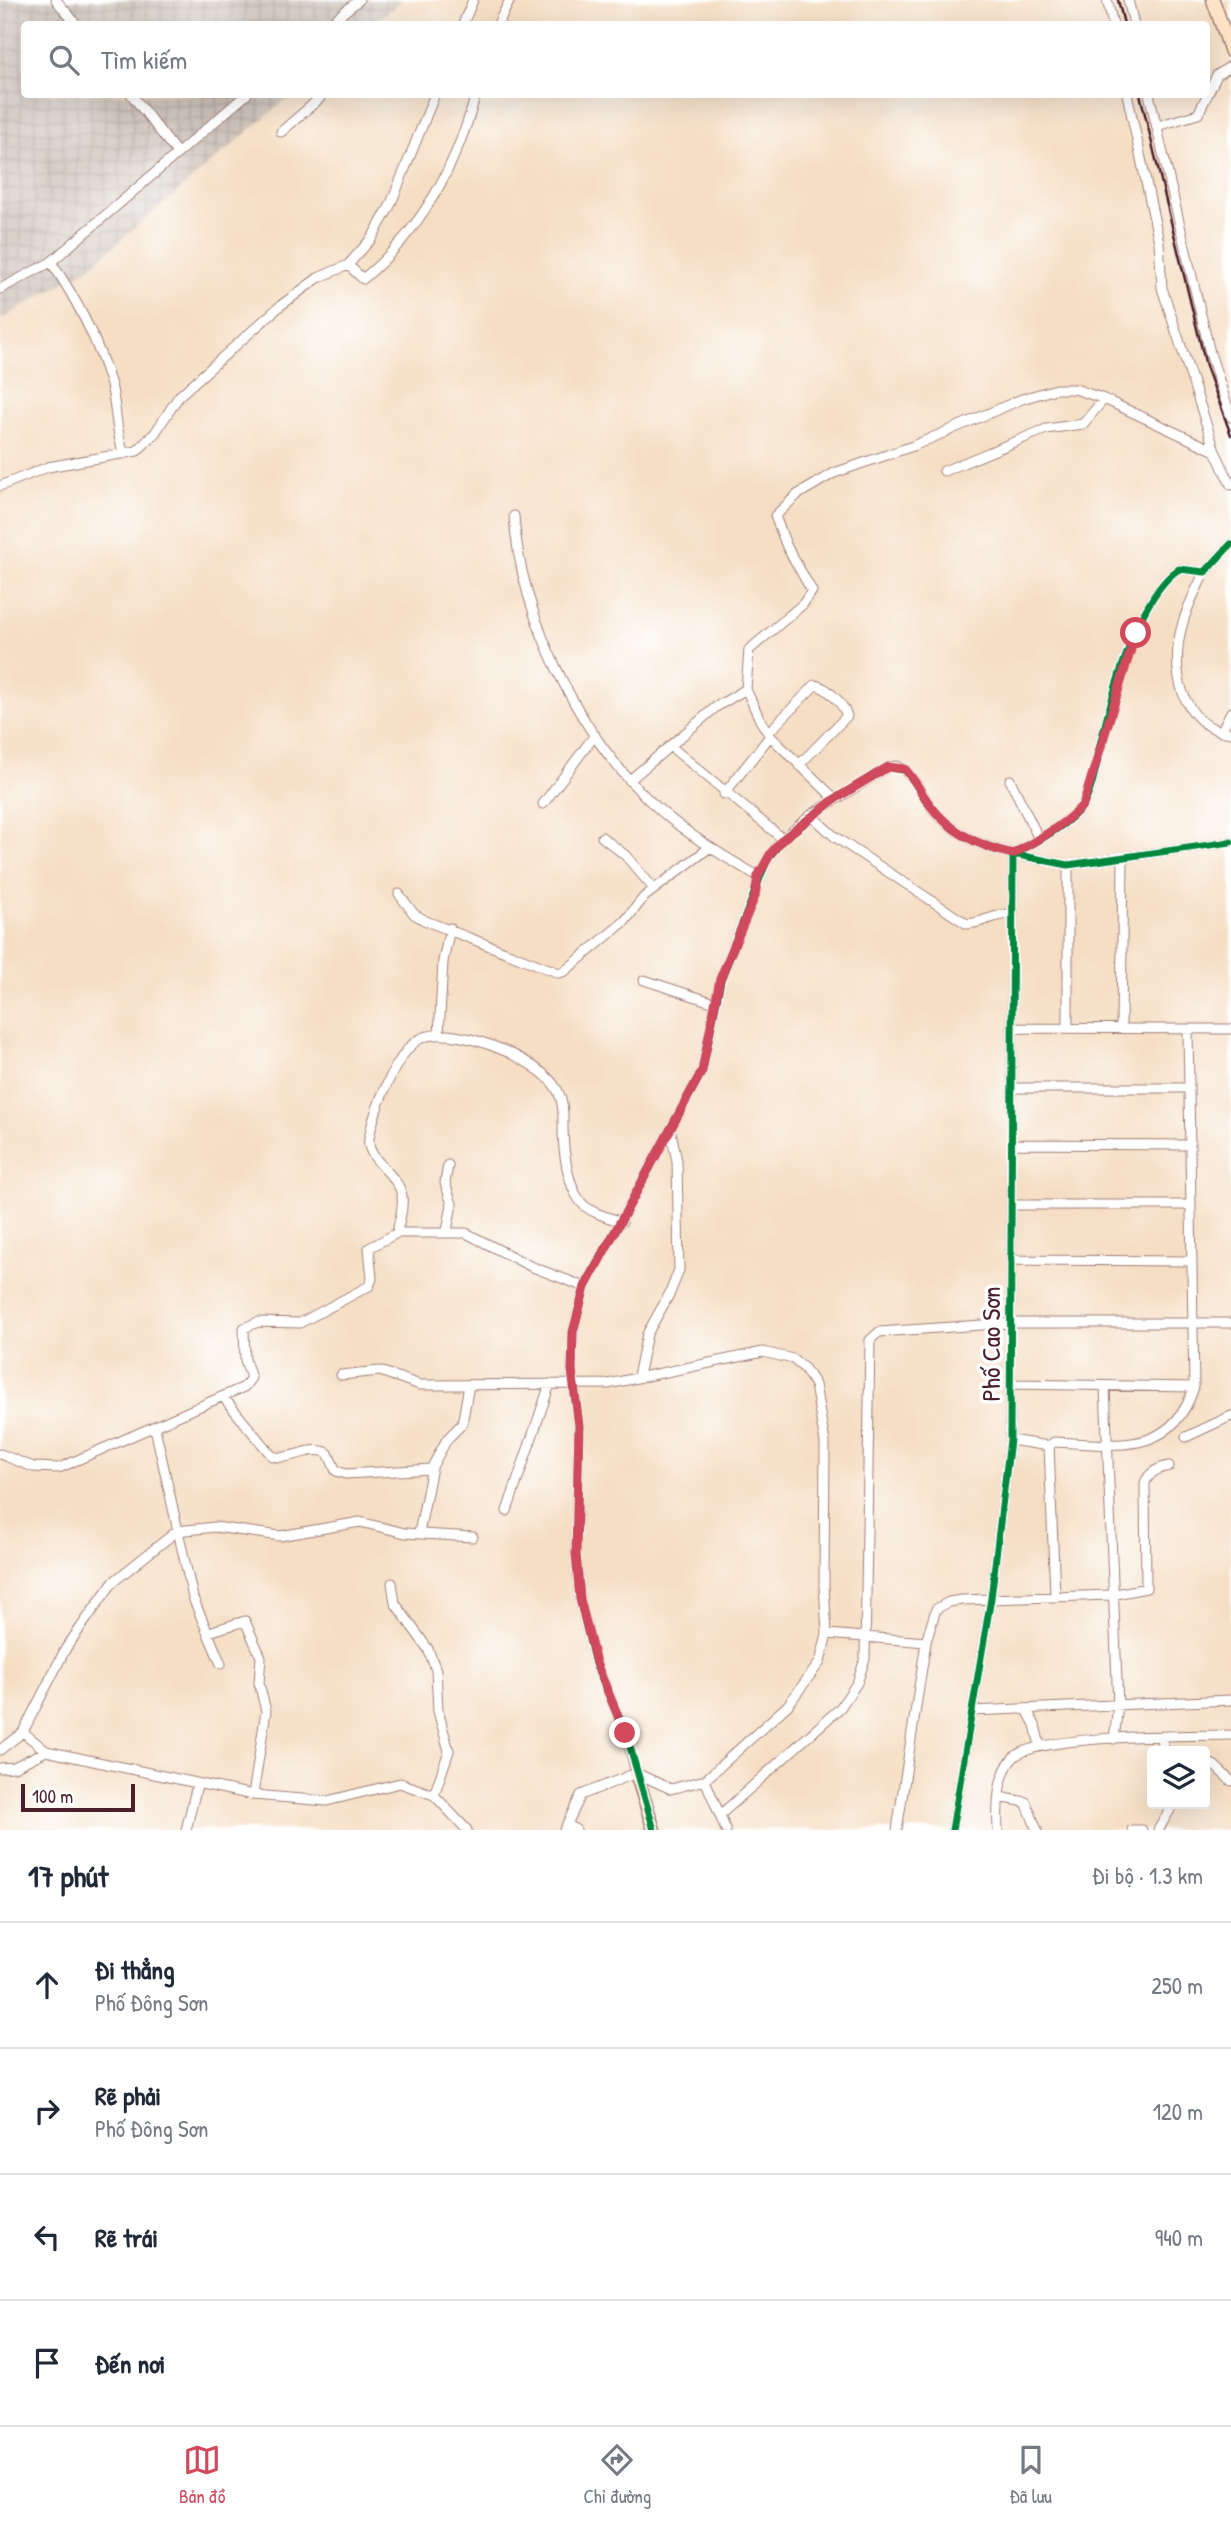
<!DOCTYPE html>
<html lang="vi">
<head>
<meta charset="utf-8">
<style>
	body { margin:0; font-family:"Patrick Hand",sans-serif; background:#f6f6f7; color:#1f2937 }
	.controls { position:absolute; right:21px; bottom:21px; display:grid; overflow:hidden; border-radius:7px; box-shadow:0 7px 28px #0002 }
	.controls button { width:63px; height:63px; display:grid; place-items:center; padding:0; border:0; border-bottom:2px solid #e0e1e3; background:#fff; color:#1f2937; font:35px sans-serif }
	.scale { position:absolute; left:21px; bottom:18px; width:114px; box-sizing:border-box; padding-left:7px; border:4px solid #4a1f2b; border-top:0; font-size:19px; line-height:24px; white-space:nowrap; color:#4a1f2b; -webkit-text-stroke:5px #fff; paint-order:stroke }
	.stop { position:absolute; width:21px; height:21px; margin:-16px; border:5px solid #d1495b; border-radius:50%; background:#fff }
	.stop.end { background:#d1495b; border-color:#fff; box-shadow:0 2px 7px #0008 }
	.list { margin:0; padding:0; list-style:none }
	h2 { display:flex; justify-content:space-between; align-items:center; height:91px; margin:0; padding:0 28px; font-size:30px }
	h2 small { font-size:23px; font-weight:400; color:#747a83 }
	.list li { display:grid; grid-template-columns:46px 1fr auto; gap:21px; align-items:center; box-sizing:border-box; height:126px; padding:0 28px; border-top:2px solid #e0e1e3 }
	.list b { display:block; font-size:26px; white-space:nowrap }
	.list p { margin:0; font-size:23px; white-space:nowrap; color:#747a83 }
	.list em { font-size:23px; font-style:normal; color:#747a83 }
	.icon { flex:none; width:38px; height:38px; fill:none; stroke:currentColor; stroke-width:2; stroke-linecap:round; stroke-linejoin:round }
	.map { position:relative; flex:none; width:1231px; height:1830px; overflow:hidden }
	.search { position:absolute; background:#fff; box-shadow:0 7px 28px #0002; left:21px; right:21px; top:21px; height:77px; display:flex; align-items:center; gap:18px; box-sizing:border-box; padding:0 24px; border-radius:7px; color:#747a83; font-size:26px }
	.sheet { height:595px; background:#fff }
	nav { display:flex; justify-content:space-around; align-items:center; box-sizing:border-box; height:98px; border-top:2px solid #e0e1e3; background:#fff; font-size:19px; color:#747a83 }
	nav a { display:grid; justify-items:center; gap:4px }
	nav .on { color:#d1495b }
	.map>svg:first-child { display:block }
	.industrial { fill:url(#industrial-grid) }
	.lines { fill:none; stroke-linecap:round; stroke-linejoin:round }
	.street-casing { stroke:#a07e77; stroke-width:11 }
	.secondary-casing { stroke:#a07e77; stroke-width:15 }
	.street { stroke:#fff; stroke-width:9 }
	.secondary { stroke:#ffe4c6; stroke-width:12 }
	.rail { stroke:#4a1f2b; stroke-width:2.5 }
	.cycleway-casing { stroke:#fff; stroke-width:11 }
	.cycleway { stroke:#00873e; stroke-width:7 }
	.route { stroke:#d1495b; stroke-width:9 }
	.labels { text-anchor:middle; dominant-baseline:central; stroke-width:7; stroke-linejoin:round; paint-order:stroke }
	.street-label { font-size:26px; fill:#4a1f2b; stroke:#fff }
</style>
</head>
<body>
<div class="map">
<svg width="1231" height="1830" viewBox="0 0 1231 1830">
	<defs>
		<pattern id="industrial-grid" width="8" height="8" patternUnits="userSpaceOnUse" patternTransform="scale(1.75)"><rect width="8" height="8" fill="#cdc2b9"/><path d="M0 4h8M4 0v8" fill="none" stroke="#b2a69f"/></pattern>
	</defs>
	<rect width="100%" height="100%" fill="#fff"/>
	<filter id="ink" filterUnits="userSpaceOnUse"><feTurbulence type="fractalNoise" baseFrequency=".0143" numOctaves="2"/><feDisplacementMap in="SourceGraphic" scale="14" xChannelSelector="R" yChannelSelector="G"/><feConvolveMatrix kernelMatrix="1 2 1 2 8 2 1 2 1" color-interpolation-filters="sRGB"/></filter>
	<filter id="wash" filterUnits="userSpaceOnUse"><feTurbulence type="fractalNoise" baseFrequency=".00686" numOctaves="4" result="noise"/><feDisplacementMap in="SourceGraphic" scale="28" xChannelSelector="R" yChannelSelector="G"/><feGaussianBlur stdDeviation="1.57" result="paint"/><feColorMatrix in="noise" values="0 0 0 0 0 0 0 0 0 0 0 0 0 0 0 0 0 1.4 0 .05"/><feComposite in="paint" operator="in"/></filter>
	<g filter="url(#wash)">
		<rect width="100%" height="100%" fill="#f5dec3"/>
		<path class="industrial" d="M 0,0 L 402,0 L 373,24 L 24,24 L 24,94 L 291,95 L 88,268 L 0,320 Z"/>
	</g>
	<g filter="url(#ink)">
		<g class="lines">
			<defs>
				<path id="street" d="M 56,0 L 76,24
					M 1107,0 L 1113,24
					M 1128,0 L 1134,24
					M 329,24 L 359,0
					M 463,24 L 473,0
					M 498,24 L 510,0
					M 131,94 L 177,153
					M 1127,94 L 1159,242 L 1162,288 L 1215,451 L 1231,485
					M 1149,94 L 1210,353 L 1231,417
					M 1157,126 L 1198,114 L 1217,75 L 1231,66
					M 281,132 L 320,98 L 316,94
					M 51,262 C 76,298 98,342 111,385 C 117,408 115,431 124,454
					M 348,265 L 363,279 C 422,230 456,167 476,94
					M 0,289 L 51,262 L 247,94
					M 944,471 L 1046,429 L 1083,424 L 1104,399
					M 0,486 L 48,467 L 137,451 L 155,433 L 179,396 L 280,306 L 318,278 L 348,265 L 372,238 L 390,206 L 435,94
					M 514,516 C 521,620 582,743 661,811 C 691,837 724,857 758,876
					M 1205,572 C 1196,589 1187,607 1182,626 C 1170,668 1180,727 1231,733
					M 1221,732 L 1231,712
					M 768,733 L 815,685 C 828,687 843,704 847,716 L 799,765
					M 670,746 L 783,839
					M 631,779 L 716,707 L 746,689
					M 1010,780 L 1039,839
					M 724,794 L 770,736
					M 835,799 L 770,736 L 760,720 L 746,689 L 749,650 L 803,604 L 812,591 L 787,547 L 775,516 L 797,495 L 834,473 L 913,446 L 1022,399 L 1056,389 L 1075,389 L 1104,399 L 1215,451
					M 543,804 L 595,735
					M 811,815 L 835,837 L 967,924 C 984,923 995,913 1013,914
					M 602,837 L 625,855 L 654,889
					M 399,894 L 414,914 L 426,921 L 559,973 L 565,971 L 625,921 L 644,897 L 709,848
					M 644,980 L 715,1003
					M 1011,1028 L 1231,1029
					M 1068,1028 L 1068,865
					M 1121,1028 L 1123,859
					M 439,1035 L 443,961 L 450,928
					M 1012,1088 L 1188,1088
					M 1013,1144 L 1189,1145
					M 1011,1205 L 1191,1205
					M 447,1231 L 452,1204 L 445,1183 L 448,1165
					M 397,1233 C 399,1221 404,1208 402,1196 C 399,1174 365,1160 369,1138 C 374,1111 395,1055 418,1040 C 448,1021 539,1058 556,1088 C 564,1100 563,1115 563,1129 C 563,1149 567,1184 580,1201 C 589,1213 608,1217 622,1222
					M 1012,1260 L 1191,1261
					M 341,1375 L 380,1371 L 420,1385 L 608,1384 L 763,1352 L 793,1359 L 805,1369 L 815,1385 L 825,1443 L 824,1585 L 827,1634 L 820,1662 L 788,1705 L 705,1780 L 671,1789 L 636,1773 L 626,1733 L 595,1663 L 580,1599 L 576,1554 L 579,1426 L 572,1370 L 573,1332 L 585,1287 L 702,1071 L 721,979 L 767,860 L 783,839 L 811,815 L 888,767 L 897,766 C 914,774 921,793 932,808 C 952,833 982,847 1013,854 C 1036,841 1067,827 1083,805 C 1095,786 1096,759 1102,737 C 1113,692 1139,595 1179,569 L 1205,572 L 1231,544
					M 638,1376 L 647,1334 L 670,1293 L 679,1270 L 677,1161 L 671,1132
					M 1011,1384 L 1194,1387
					M 1105,1386 L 1118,1706 L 1114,1739
					M 224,1398 L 272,1456 C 290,1462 311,1444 328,1453 L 336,1471 L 346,1474 L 432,1469
					M 155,1428 L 193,1598 L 221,1664
					M 1186,1437 L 1231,1416
					M 1010,1440 L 1049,1446 L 1054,1442 C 1114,1444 1172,1458 1194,1387 L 1188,1030
					M 1049,1446 L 1055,1595
					M 0,1454 L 33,1467 L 59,1468 L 244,1387 L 251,1378 L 245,1360 L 244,1328 L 258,1322 L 300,1323 L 369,1286 L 372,1279 L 369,1248 L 397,1233 L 466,1233 L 530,1266 L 585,1287
					M 507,1511 L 550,1384
					M 419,1533 L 432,1467 L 447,1439 L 462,1424 L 469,1385
					M 209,1632 L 245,1621 L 261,1657 L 259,1683 L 266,1711 L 253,1795
					M 827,1634 L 926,1642
					M 1027,1710 L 1035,1725 L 1040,1746
					M 972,1711 L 1231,1700
					M 23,1732 L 46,1751 L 253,1795 L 327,1801 L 400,1783 L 434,1795 L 449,1751 L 438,1711 L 436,1670 L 428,1649 L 395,1603 L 392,1583
					M 1160,1737 L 1166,1751
					M 0,1750 L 23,1732 L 66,1648 L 113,1582 L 177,1531 L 215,1527 L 280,1536 L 360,1522 L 405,1533 L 473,1537
					M 1205,1761 L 1215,1766 L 1231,1781
					M 0,1768 L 14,1767 L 46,1751
					M 705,1780 L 726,1830
					M 434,1795 L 467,1830
					M 999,1797 L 1026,1802 L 1037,1830
					M 720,1815 L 840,1708 L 857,1683 L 865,1659 L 870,1340 L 879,1332 L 1011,1323 L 1231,1323
					M 567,1824 L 581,1795 L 636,1773
					M 186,1830 L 197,1785
					M 564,1830 L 567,1824 L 576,1830
					M 897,1830 L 926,1642 L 936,1609 L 949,1602 L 962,1600 L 1111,1595 L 1146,1588 L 1145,1483 C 1149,1472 1158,1468 1169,1466
					M 952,1830 L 991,1598 L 1010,1440 L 1013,854 L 1068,865 L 1231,842
					M 998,1830 C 997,1808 997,1775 1013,1758 C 1036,1734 1193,1736 1231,1735
					M 1132,1830 L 1142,1830
					M 1158,1830 L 1170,1810"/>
				<path id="secondary" d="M 1213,0 L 1231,52
					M 636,1773 L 654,1830"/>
			</defs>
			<use href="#street" class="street-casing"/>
			<use href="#secondary" class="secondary-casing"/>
			<use href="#street" class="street"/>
			<use href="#secondary" class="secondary"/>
			<path class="rail" d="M 1118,0 L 1124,24
				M 1140,94 L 1206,366 L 1231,435"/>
			<defs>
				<path id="cycleway" d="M 654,1830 L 626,1733 L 595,1663 L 580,1599 L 576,1554 L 579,1426 L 572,1370 L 573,1332 L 585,1287 L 702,1071 L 721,979 L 767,860 L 783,839 L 835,799 L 888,767 L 905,770 C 915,780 921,793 930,805 C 950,832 981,847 1013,854 C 1036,841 1067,827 1083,805 C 1095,786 1096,759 1102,737 C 1113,692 1139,595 1179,569 L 1205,572 L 1231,544
					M 952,1830 L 991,1598 L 1010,1440 L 1013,854 L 1068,865 L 1231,842"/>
			</defs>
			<use href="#cycleway" class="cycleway-casing"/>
			<use href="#cycleway" class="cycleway"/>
		</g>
	</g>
	<g class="lines" filter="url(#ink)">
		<path class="route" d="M 625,1733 L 596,1663 L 580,1599 L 576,1554 L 579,1426 L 572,1370 L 573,1332 L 585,1287 L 702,1071 L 720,979 L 755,896 L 758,876 L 771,853 L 783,839 L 835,799 L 888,767 L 905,769 C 915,780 921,793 930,805 C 950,832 981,847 1013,854 C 1038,840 1063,826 1083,805 L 1136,633"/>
	</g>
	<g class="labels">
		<g class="street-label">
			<text transform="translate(990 1344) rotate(-90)">Phố Cao Sơn</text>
		</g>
	</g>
</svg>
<div class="controls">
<button><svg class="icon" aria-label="layers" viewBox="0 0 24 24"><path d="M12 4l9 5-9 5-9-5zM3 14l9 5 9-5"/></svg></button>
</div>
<div class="scale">100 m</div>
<div class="stop" style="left:1136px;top:633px"></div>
<div class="stop end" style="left:625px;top:1733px"></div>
<div class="search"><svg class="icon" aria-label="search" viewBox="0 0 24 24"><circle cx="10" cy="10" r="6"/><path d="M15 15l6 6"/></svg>Tìm kiếm</div>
</div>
<section class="sheet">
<h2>17 phút<small>Đi bộ · 1.3 km</small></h2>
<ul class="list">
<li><svg class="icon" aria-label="ahead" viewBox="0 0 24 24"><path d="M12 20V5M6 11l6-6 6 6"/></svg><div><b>Đi thẳng</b><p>Phố Đông Sơn</p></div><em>250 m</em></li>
<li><svg class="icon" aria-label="right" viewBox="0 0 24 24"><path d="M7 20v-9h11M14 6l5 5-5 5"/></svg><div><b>Rẽ phải</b><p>Phố Đông Sơn</p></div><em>120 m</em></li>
<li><svg class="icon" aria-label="left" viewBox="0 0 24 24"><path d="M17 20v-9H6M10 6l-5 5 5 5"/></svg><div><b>Rẽ trái</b></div><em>940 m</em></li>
<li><svg class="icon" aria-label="arrive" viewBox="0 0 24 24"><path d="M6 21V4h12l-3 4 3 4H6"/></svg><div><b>Đến nơi</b></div></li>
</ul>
</section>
<nav>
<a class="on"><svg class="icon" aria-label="map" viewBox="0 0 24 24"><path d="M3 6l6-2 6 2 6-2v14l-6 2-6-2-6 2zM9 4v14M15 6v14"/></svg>Bản đồ</a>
<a><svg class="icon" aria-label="directions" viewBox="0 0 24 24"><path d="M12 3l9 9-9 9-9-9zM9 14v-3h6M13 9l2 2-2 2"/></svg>Chỉ đường</a>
<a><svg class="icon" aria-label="saved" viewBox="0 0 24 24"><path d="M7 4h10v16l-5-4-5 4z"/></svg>Đã lưu</a>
</nav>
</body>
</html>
